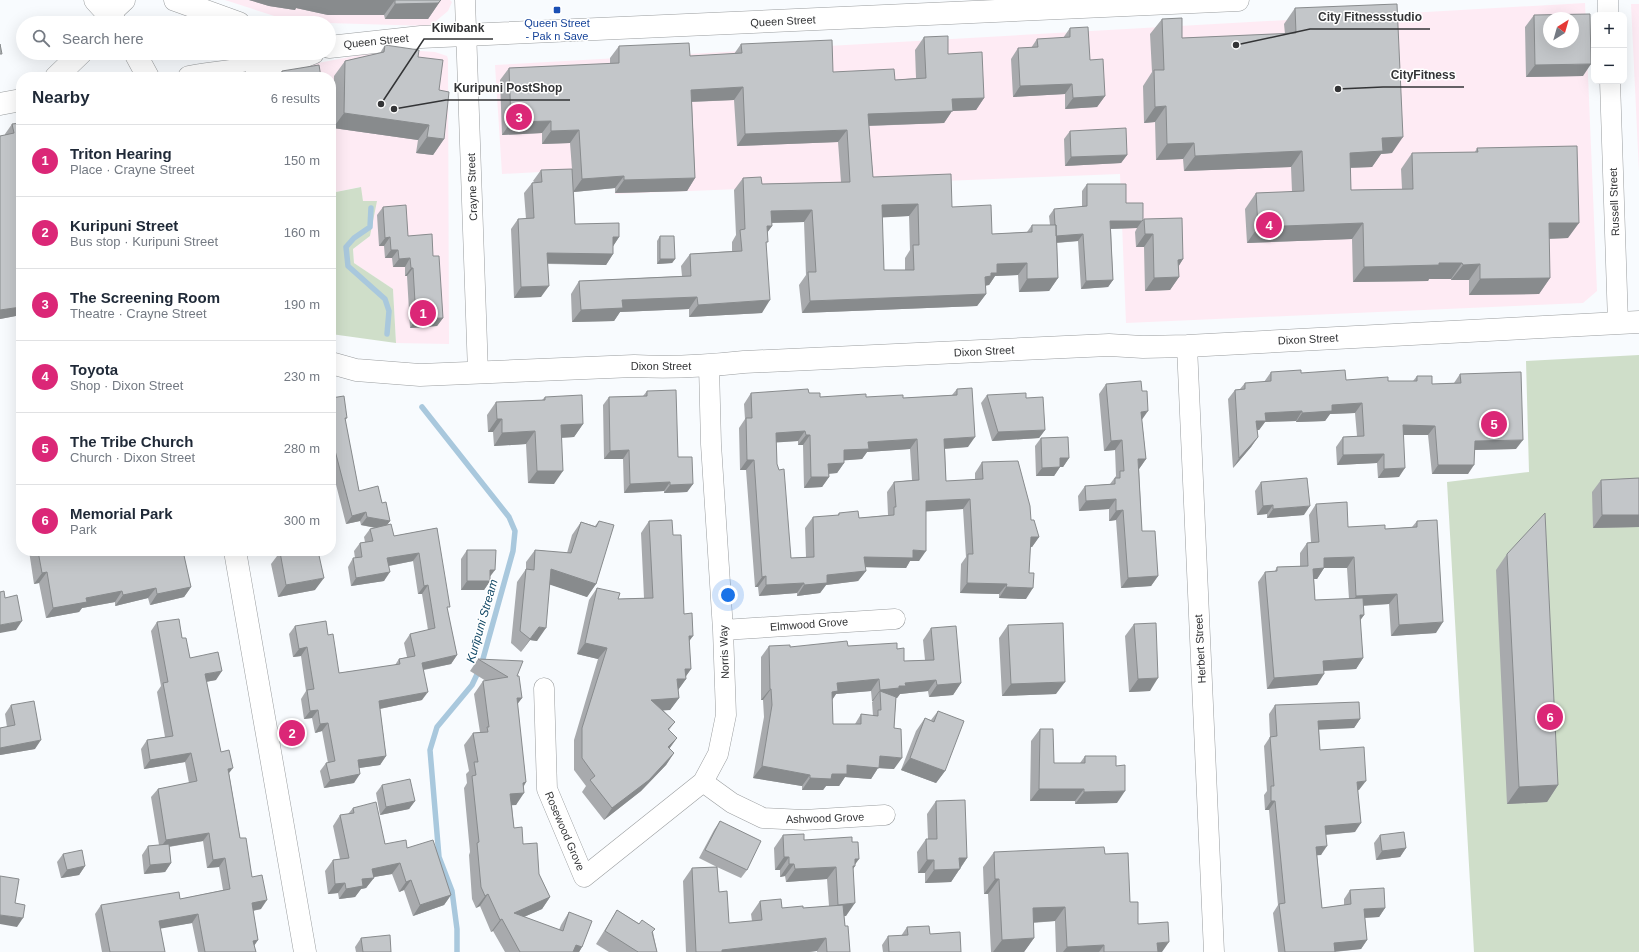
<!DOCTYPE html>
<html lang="en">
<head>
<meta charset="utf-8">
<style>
	body { margin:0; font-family:Helvetica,sans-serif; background:#f2f2f3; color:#1f2937 }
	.controls { position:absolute; right:12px; top:12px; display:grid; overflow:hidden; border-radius:8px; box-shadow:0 4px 16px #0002 }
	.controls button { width:36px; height:36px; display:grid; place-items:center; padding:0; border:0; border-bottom:1px solid #e0e1e3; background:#fff; color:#1f2937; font:20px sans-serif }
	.compass { position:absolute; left:1543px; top:12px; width:36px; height:36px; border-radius:50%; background:#fff; box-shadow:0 4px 16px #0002; rotate:37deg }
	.you { position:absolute; left:728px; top:595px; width:14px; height:14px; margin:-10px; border:3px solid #fff; border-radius:50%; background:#1a73e8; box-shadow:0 0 0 6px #1a73e833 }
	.badge { display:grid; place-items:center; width:26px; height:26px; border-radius:50%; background:#db2777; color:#fff; font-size:13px; font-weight:700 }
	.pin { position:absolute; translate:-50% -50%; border:2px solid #fff; box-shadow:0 1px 4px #0006 }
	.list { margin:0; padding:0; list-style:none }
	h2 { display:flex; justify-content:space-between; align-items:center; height:52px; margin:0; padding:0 16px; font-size:17px }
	h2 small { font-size:13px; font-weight:400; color:#747a83 }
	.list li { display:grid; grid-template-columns:26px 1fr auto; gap:12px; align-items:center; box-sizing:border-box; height:72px; padding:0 16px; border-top:1px solid #e0e1e3 }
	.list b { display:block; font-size:15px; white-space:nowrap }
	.list p { margin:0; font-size:13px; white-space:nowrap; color:#747a83 }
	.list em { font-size:13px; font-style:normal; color:#747a83 }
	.icon { flex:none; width:22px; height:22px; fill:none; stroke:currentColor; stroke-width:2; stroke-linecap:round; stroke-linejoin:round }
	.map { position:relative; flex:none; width:1639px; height:952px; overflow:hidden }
	.search { position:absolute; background:#fff; box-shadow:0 4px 16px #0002; left:16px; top:16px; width:320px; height:44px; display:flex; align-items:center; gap:10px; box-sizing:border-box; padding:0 14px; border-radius:22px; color:#747a83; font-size:15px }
	.panel { position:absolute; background:#fff; box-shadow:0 4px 16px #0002; left:16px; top:72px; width:320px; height:484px; border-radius:16px }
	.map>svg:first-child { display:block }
	.commercial { fill:#feebf4; fill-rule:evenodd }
	.green { fill:#cfdec9 }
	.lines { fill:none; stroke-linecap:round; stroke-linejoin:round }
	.stream { stroke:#a9c8dd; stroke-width:5.5 }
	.minor-casing { stroke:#9a9d9f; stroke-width:21 }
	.tertiary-casing { stroke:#9a9d9f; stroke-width:23 }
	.secondary-casing { stroke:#9a9d9f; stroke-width:23 }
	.minor { stroke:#fff; stroke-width:20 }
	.tertiary { stroke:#fff; stroke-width:22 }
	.secondary { stroke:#fff; stroke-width:22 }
	.wall { fill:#a8aaad; fill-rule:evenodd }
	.shaded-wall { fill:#888b8d }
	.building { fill:#c3c6c9; stroke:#888b8d; fill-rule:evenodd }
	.transit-dot { fill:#1a4fb4; stroke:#fff; stroke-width:1.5 }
	.labels { text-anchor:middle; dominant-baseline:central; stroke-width:3; stroke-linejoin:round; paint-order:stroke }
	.street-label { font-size:11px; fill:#333436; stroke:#fff }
	.transit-label { font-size:11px; fill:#164399; stroke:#fff }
	.water-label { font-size:12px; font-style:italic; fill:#114765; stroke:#fff }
	.leader { fill:none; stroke:#333436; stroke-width:1.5 }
	.callout-dot { fill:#333436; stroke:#fff; stroke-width:1.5 }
	.callout-label { font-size:12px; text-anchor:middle; font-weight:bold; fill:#333436; stroke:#fff; stroke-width:3; stroke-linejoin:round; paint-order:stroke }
</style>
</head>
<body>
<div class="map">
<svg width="1639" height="952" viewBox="0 0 1639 952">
	<rect width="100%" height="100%" fill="#f8fbfe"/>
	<path class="commercial" d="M 225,0 L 450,0 L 452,2 L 448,11 L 430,26 L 293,22 Z
		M 1585,3 L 1597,291 L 1583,303 L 1126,323 L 1120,174 L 615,194 L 614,168 L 502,174 L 495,65 ZM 1549,18 L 1573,18 L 1573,42 L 1549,42 Z
		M 1631,4 L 1639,4 L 1639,172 Z
		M 391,49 L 435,52 L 447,56 L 448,59 L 449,344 L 396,343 L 393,289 L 354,263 L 353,249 L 370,236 L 376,201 L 363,201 L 360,187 L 331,193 L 331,77 L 245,77 Z"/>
	<path class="green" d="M 361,187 L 363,201 L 377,201 L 370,236 L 353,249 L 354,263 L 393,289 L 396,343 L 331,334 L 331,193 Z
		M 1639,355 L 1639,952 L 1474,952 L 1447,482 L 1529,472 L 1526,361 Z"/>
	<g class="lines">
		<path class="stream" d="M 371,208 L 370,227 L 354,238 L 346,247 L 348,266 L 385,299 L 389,311 L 387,334
			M 422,407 L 509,517 L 515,531 L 513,551 L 481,666 L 472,685 L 437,727 L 430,750 L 439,857 L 452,891 L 457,929 L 457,952"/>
		<defs>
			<path id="minor" d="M 465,0 L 478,373
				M 1608,0 L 1608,15
				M 1610,81 L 1618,323
				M 1187,346 L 1214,952
				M 723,630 L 895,619
				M 544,688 L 547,789 L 584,877 L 703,782 L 718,754 L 726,715 L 723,630 L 711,444 L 709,366
				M 703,782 L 732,803 L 763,818 L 804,820 L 885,815"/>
			<path id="tertiary" d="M 175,0 L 239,23
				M 104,23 L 109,14 L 124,0
				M 329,47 L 421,37 L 1238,0
				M 56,77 L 81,53
				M 189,77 C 230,69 274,70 313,53
				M 0,104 L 21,100
				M 235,551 L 305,952"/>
			<path id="secondary" d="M 95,0 L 116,23
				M 135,53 L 148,77
				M 331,363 L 356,370 L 420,375 L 634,366 C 671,368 707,366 744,362 L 1109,345 L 1143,347 L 1187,346 L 1639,322"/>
		</defs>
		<use href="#minor" class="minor-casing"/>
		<use href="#tertiary" class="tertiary-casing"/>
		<use href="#secondary" class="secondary-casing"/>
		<use href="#minor" class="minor"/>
		<use href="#tertiary" class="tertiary"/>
		<use href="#secondary" class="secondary"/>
	</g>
	<path class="wall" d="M 249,0 L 441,0 L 428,19 L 385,19 L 384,15 L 328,15 L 296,8 L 295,10 L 269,6 Z
		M 1295,8 L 1392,153 L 1381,154 L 1372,167 L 1350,168 L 1351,190 L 1402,189 L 1401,169 L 1412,153 L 1475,152 L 1477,148 L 1568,238 L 1549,239 L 1550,278 L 1539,294 L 1469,295 L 1469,280 L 1451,280 L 1451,279 L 1429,279 L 1428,281 L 1353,282 L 1352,239 L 1247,243 L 1245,209 L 1256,193 L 1292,192 L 1291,167 L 1184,171 L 1183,159 L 1156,160 L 1155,122 L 1144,123 L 1143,86 L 1152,72 L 1150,34 L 1162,19 L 1182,38 L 1285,34 L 1284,24 Z
		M 1534,15 L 1583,76 L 1526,77 L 1525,27 Z
		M 1070,28 L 1090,60 L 1105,96 L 1097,107 L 1065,109 L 1065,94 L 1013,97 L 1011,59 L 1018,48 L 1031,48 L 1037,39 L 1063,38 Z
		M 924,37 L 948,54 L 984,98 L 976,110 L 952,111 L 944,123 L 869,126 L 873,177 L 952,207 L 992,234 L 1027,232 L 1032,225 L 1050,225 L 1049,216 L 1054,209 L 1082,207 L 1082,191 L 1087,184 L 1126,203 L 1143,220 L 1144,219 L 1183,259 L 1178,267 L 1179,277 L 1170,290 L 1145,291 L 1144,247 L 1136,247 L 1135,232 L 1137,228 L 1111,229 L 1113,280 L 1108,287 L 1081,289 L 1078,241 L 1057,243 L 1058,278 L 1049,291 L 1019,292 L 1018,275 L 995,276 L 989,285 L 986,285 L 986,294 L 977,306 L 802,313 L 799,285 L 806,275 L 804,222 L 772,223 L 772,226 L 767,233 L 762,313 L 689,317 L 689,309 L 620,312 L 614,321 L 572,322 L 571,294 L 579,281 L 682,276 L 681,266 L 690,254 L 732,251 L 732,242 L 736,235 L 734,190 L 743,178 L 762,184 L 841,182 L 838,142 L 737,146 L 734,100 L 692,102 L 695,178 L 687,191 L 615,193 L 615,188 L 574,192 L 575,224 L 619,237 L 613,246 L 613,254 L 606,265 L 548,264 L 541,297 L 514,298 L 511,229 L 518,219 L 526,219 L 524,193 L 532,183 L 534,182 L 533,181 L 541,170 L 572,169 L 570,143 L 542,144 L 542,133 L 502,135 L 500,80 L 509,68 L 610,64 L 610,58 L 619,46 L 690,56 L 734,54 L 741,44 L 833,72 L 895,80 L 916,78 L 915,50 ZM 909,216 L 910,250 L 905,258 L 905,270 L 884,270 L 882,217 Z
		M 385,45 L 418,57 L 439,90 L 444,139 L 433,155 L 416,153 L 418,140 L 333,128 L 334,76 L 345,61 L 380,53 Z
		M 282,71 L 321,77 L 277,77 Z
		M 21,123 L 21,315 L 0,319 L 0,136 L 5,135 L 5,134 L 12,124 Z
		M 1070,131 L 1127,155 L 1121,163 L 1065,166 L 1064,139 Z
		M 383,207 L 408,236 L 433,256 L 443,318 L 437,326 L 410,328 L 407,276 L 405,276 L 405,267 L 393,267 L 392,258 L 385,258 L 384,246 L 379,246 L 377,215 Z
		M 660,236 L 675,259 L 672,263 L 657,264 L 657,241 Z
		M 1271,372 L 1301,373 L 1346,380 L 1388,381 L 1413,381 L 1417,376 L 1432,384 L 1454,383 L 1460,374 L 1516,449 L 1474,450 L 1468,474 L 1432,474 L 1428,435 L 1404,435 L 1399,477 L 1378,478 L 1377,463 L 1337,465 L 1336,447 L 1343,437 L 1357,436 L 1355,413 L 1330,414 L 1325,421 L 1296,422 L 1296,421 L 1265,422 L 1259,430 L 1257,430 L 1258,437 L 1251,447 L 1233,468 L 1228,399 L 1235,390 L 1240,389 L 1245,383 L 1264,382 Z
		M 1106,384 L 1142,421 L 1146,459 L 1139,469 L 1142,531 L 1158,576 L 1151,586 L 1121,588 L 1116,520 L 1109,521 L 1109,509 L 1079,511 L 1078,496 L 1085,486 L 1110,484 L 1116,476 L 1115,450 L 1104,451 L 1099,394 Z
		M 957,389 L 968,447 L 945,449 L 946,481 L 975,480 L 975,473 L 982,462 L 1031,520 L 1039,537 L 1032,547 L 1030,547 L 1026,599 L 999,598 L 999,594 L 960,593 L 961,564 L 966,557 L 963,509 L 926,511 L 919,561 L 910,561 L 906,568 L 865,567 L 866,571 L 858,581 L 826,585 L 820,593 L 797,596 L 797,593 L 759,596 L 758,587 L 755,587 L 746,470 L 740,470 L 739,428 L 745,419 L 744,404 L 751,393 L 809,393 L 820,397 L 903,398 L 952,395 ZM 798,441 L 798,445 L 803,445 L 804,488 L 822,487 L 829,477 L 829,474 L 837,473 L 844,463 L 844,460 L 862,459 L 867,452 L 910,449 L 912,480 L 894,482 L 887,492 L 888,515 L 859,518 L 839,513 L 837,516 L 813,517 L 805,528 L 806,557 L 791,558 L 777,464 L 776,442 Z
		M 647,391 L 678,457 L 693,484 L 687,492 L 664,493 L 664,491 L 624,493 L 623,459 L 604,459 L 603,405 L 609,397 L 643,396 Z
		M 987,395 L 1026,398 L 1045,430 L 1039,438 L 992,441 L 981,403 Z
		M 545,397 L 583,424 L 574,437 L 562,438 L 554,484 L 528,483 L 526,444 L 494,446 L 493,432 L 488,432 L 487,415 L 496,402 L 542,400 Z
		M 331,398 L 347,418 L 345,420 L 359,491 L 382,503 L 390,521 L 387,525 L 394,536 L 437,528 L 447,610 L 457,655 L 451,664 L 424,670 L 422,700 L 380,709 L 386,756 L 380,765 L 359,768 L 354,783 L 324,788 L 320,771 L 326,763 L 328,763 L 322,731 L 315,733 L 312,718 L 304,719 L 301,699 L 306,691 L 301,656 L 293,657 L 289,634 L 295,626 L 328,635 L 339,673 L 395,665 L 399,659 L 407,657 L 404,643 L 410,634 L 428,630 L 422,594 L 418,594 L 413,561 L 389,566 L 384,581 L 351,586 L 348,567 L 353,558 L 355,558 L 354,551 L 360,543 L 365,542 L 364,537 L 370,529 L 375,528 L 361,525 L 360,521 L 346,524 L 331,465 Z
		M 1041,438 L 1069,458 L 1063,467 L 1060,467 L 1054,476 L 1036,476 L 1035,446 Z
		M 1639,478 L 1639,527 L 1593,528 L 1592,492 L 1601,480 Z
		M 1261,482 L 1304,515 L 1267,518 L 1267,514 L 1257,515 L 1255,491 Z
		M 1316,504 L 1348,527 L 1385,529 L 1412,527 L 1417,521 L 1436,633 L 1391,636 L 1389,604 L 1364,606 L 1364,615 L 1360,620 L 1363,658 L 1356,669 L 1324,671 L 1317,685 L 1267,689 L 1258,582 L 1265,572 L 1275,571 L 1277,567 L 1300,566 L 1300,553 L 1307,543 L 1311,542 L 1309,515 ZM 1324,568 L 1347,568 L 1349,599 L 1315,600 L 1314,579 L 1317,579 Z
		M 599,521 L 596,584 L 587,597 L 550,584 L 537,641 L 530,640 L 521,652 L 511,643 L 517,582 L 526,569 L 526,562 L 535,550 L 567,553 L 572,535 L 581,522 L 595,526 Z
		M 649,521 L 673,535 L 684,614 L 689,641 L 691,669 L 685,677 L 686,679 L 678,690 L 679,698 L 670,710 L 663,710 L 675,722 L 669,730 L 677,738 L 669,749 L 674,753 L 666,765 L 641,791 L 604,820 L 582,792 L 586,786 L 574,770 L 574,740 L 598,659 L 577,654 L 589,600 L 597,588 L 618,599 L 644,598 L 641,533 Z
		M 467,550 L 490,581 L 484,590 L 461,590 L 461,559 Z
		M 29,551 L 186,551 L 183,552 L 191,587 L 184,597 L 150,605 L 148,598 L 115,606 L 115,602 L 82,608 L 79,612 L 46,618 L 39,583 L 34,584 Z
		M 280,552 L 315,590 L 278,597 L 271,564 Z
		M 1507,554 L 1558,785 L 1547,802 L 1507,804 L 1496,570 Z
		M 157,622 L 182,638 L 190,658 L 216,680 L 206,682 L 221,752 L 229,773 L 240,838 L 261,909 L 253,911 L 258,940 L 254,945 L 256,952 L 198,952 L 192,923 L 160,928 L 165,952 L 102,952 L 95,914 L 101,905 L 180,899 L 223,890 L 219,867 L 207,868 L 203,841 L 169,847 L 171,863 L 165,872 L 144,874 L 142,855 L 148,846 L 159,845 L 151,797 L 158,789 L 189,783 L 185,762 L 144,769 L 141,749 L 147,740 L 165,737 L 157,692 L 161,686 L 151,631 Z
		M 1134,624 L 1150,691 L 1129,692 L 1125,636 Z
		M 1008,625 L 1056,694 L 1002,696 L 999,638 Z
		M 931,628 L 961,683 L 953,695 L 929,697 L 928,691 L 900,694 L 897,698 L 896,698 L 894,728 L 894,769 L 878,768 L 871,779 L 845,777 L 839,786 L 826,786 L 823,790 L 802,790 L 802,786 L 753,778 L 764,717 L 763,700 L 761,700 L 761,657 L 769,646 L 790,647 L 848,646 L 897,649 L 904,661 L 925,660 L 923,640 ZM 871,691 L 872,701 L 873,701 L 872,702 L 873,716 L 861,714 L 855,724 L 833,724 L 832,700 L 836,694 Z
		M 478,659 L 517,676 L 522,698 L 517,704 L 526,782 L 524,786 L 516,805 L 512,805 L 514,828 L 539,874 L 550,897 L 542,909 L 524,917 L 559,930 L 561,925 L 569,912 L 582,947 L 579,952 L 505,952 L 493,931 L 491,932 L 480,906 L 476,908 L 472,899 L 469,855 L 470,852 L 464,788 L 467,783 L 466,774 L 469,771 L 464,745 L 473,733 L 480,732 L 474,694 L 483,681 L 486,681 L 470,671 Z
		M 11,705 L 35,749 L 0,755 L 0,728 L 7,727 L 5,714 Z
		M 1275,705 L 1360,719 L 1354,728 L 1319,729 L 1320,750 L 1359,790 L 1358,790 L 1355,832 L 1326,835 L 1321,855 L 1317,855 L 1322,908 L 1344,905 L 1344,899 L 1350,890 L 1385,908 L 1379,917 L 1365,918 L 1367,940 L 1361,949 L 1335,952 L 1278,952 L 1273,913 L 1278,905 L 1269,810 L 1265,810 L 1264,795 L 1267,791 L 1264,746 L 1270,737 L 1269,714 Z
		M 938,711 L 945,771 L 936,783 L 901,770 L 916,731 L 925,718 L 931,720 Z
		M 1040,729 L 1054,763 L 1080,763 L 1085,756 L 1117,803 L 1075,804 L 1075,801 L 1030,801 L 1031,741 Z
		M 382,785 L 415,801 L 409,809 L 380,815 L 376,793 Z
		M 936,801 L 967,858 L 951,882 L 925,883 L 925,873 L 918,873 L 917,852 L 926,839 L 928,839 L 927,814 Z
		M 353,808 L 385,844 L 407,848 L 451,895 L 444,905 L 413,916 L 404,890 L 399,892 L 392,874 L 374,877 L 366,888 L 361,889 L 355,897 L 339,899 L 338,893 L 328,894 L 325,871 L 333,860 L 340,859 L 333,826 L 340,815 L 348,814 Z
		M 720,821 L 747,870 L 741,878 L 717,867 L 719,892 L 729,923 L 752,921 L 751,914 L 760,901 L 782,908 L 803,908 L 829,906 L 827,879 L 786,882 L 785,876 L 780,877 L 780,870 L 775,870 L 774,848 L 783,835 L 804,840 L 852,842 L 855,866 L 853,869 L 846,916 L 844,916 L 845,926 L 850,952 L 817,952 L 817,951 L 809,952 L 686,952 L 683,881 L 692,868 L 717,867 L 699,858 L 714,830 Z
		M 1380,835 L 1406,848 L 1400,857 L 1376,860 L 1374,843 Z
		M 994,852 L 1105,854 L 1130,902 L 1138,924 L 1162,952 L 1056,952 L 1055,921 L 1033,923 L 1034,938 L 1024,952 L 991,952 L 988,894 L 984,894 L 983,867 Z
		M 63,854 L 85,866 L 79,875 L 61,878 L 57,862 Z
		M 617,910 L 653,932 L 657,952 L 609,952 L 596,944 L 609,923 Z
		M 907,927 L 930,934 L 961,952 L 883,952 L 882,945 L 888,936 L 901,936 Z
		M 361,938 L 391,952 L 356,952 L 355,947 Z"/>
	<path class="shaded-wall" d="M 249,0 L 395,0 L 384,15 L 328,15 L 296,8 L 295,10 L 269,6 Z
		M 441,0 L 428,19 L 385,19 L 395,4 Z
		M 1591,64 L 1583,76 L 1526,77 L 1535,65 Z
		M 1072,84 L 1065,94 L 1013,97 L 1020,86 Z
		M 743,87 L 734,100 L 683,102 L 691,90 Z
		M 1105,96 L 1097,107 L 1065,109 L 1073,98 Z
		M 984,98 L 976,110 L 952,111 L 944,123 L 859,126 L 868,114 L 952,99 Z
		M 1166,106 L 1155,122 L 1144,123 L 1155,107 Z
		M 344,113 L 429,125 L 418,140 L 333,128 Z
		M 551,121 L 542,133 L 502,135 L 511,122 Z
		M 579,130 L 570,143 L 542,144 L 551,131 Z
		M 847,130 L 838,142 L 737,146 L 745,134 Z
		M 427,137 L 444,139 L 433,155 L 416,153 Z
		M 1403,137 L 1392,153 L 1381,154 L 1372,167 L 1339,168 L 1350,153 L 1382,138 Z
		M 1194,143 L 1183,159 L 1156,160 L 1167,144 Z
		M 1302,151 L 1291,167 L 1184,171 L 1195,156 Z
		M 1127,155 L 1121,163 L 1065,166 L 1071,157 Z
		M 624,176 L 615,188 L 573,192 L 582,179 Z
		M 695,178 L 687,191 L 615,193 L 624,180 Z
		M 918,204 L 909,216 L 873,218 L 882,205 Z
		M 812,210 L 804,222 L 763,223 L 771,211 Z
		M 1110,221 L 1142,221 L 1137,228 L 1105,229 Z
		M 1363,223 L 1352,239 L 1247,243 L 1258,227 Z
		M 1549,223 L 1579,223 L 1568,238 L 1538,239 Z
		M 767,226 L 772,226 L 763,238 Z
		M 1083,234 L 1078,241 L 1051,243 L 1056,236 Z
		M 1145,234 L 1153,234 L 1144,247 L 1136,247 Z
		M 390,237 L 384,246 L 379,246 L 385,238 Z
		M 613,237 L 619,237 L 612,248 Z
		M 391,250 L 398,250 L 392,258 L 385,258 Z
		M 547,253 L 613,254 L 606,265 L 540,263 Z
		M 410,258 L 405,267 L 393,267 L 399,259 Z
		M 660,259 L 675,259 L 672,263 L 657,264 Z
		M 1183,259 L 1175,272 L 1178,260 Z
		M 1027,263 L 1018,275 L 995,276 L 989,285 L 985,286 L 985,277 L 997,264 Z
		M 1439,263 L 1462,263 L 1451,279 L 1429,279 L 1428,281 L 1353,282 L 1364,267 Z
		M 1480,264 L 1469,280 L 1451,280 L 1463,265 Z
		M 411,268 L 413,268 L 407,276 L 405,276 Z
		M 1179,277 L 1170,290 L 1145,291 L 1154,278 Z
		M 1058,278 L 1049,291 L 1019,292 L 1027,279 Z
		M 1550,278 L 1539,294 L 1469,295 L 1480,279 Z
		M 1113,280 L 1108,287 L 1081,289 L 1086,281 Z
		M 549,286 L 541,297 L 514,298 L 521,287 Z
		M 986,294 L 977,306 L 802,313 L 810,301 Z
		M 697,297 L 689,309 L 620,312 L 614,321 L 572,322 L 581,310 L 622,300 Z
		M 770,300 L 762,313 L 689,317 L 698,305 Z
		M 21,307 L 21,315 L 0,319 L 0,310 Z
		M 443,318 L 437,326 L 410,328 L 416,319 Z
		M 1362,403 L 1355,413 L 1330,414 L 1325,421 L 1296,422 L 1302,413 L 1332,405 Z
		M 1148,411 L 1141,421 L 1141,412 Z
		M 1302,411 L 1296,421 L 1265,422 L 1259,430 L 1250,431 L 1256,421 L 1265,413 Z
		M 497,419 L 502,419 L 493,432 L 488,432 Z
		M 583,424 L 574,437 L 552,438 L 561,425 Z
		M 1403,425 L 1435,426 L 1428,435 L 1397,435 Z
		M 1045,430 L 1039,438 L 992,441 L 998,432 Z
		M 535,431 L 526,444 L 494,446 L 502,433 Z
		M 805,431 L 798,441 L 769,443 L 776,433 Z
		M 806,435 L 810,435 L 803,445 L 798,445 Z
		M 975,437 L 968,447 L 937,449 L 944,439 Z
		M 1258,437 L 1251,447 L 1233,468 L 1239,458 Z
		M 917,439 L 910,449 L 867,452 L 862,459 L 837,461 L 844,450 L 868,442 Z
		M 1122,440 L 1115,450 L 1104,451 L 1111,441 Z
		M 1523,440 L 1516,449 L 1468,450 L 1475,441 Z
		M 629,450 L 623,459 L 604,459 L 610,451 Z
		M 1384,454 L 1377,463 L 1337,465 L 1343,455 Z
		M 1060,458 L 1069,458 L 1063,467 L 1054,467 Z
		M 1138,459 L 1146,459 L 1139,469 Z
		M 747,460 L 754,460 L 746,470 L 740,470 Z
		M 844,463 L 837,473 L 821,474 L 828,464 Z
		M 1438,465 L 1474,465 L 1468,474 L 1432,474 Z
		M 1060,467 L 1054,476 L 1036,476 L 1042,468 Z
		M 1405,468 L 1399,477 L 1378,478 L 1384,469 Z
		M 537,471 L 563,471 L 554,484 L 528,483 Z
		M 811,477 L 829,477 L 822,487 L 804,488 Z
		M 670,482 L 664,491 L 624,493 L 630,484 Z
		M 693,484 L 687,492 L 664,493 L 670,485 Z
		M 970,499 L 963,509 L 919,512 L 926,501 Z
		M 1116,499 L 1109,509 L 1079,511 L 1086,501 Z
		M 1273,505 L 1267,514 L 1257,515 L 1263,506 Z
		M 1310,506 L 1304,515 L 1267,518 L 1273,509 Z
		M 1123,510 L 1116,520 L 1109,521 L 1116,511 Z
		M 366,512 L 360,521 L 346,524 L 352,516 Z
		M 1602,515 L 1639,515 L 1639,527 L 1593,528 Z
		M 367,517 L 390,521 L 384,529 L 361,525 Z
		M 1031,537 L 1039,537 L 1032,547 L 1023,548 Z
		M 913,550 L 926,551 L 919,561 L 910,561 L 906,568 L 857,567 L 864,557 Z
		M 419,553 L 413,561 L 382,567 L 387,558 Z
		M 1354,557 L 1347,568 L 1324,568 L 1317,579 L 1306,579 L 1313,569 L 1324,558 Z
		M 551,569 L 596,584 L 587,597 L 542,582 Z
		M 490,570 L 495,570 L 489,578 Z
		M 866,571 L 858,581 L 826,585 L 820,593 L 797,596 L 804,585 L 827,575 Z
		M 47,572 L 39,583 L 34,584 L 42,573 Z
		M 390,572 L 384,581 L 351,586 L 356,578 Z
		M 766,576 L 758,587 L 755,587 L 762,577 Z
		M 1158,576 L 1151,586 L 1121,588 L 1128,578 Z
		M 324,578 L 315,590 L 278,597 L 286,585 Z
		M 467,581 L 490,581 L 484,590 L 461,590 Z
		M 804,583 L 797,593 L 759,596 L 766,585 Z
		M 967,583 L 1007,584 L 999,594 L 960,593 Z
		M 428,585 L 422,594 L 418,594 L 424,586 Z
		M 191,587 L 184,597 L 150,605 L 157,594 Z
		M 1006,587 L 1033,588 L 1026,599 L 999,598 Z
		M 156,588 L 148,598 L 115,606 L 123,595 Z
		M 122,591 L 115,602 L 82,608 L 79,612 L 46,618 L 53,608 L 86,598 Z
		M 1397,594 L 1389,604 L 1349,606 L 1356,596 Z
		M 1360,615 L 1364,615 L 1357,625 Z
		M 22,621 L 16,630 L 0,633 L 0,625 Z
		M 1443,622 L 1436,633 L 1391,636 L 1399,625 Z
		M 539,627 L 546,628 L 537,641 L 530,640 L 521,652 L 530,639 Z
		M 689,636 L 693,636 L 685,647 Z
		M 585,643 L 607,648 L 598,659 L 577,654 Z
		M 307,647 L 301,656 L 293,657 L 299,649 Z
		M 457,655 L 451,664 L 416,671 L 422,663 Z
		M 1363,658 L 1356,669 L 1316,671 L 1323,661 Z
		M 685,669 L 691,669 L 684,679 L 686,679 L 678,690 L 669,691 Z
		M 222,671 L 216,680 L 199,683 L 205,674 Z
		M 1324,674 L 1317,685 L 1267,689 L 1274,678 Z
		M 1158,678 L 1150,691 L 1129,692 L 1138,679 Z
		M 879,679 L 871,691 L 836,694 L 830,703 L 824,703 L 837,683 Z
		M 936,680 L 928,691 L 900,694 L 897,698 L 892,698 L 880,691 L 873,701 L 872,701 L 880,690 L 899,686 L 905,683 Z
		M 1065,682 L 1056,694 L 1002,696 L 1011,684 Z
		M 961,683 L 953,695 L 929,697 L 937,685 Z
		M 770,689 L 771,689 L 763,700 L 761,700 Z
		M 428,692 L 422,700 L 374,710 L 379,701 Z
		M 517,698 L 522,698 L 513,710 Z
		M 679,698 L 670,710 L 643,712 L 651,700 Z
		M 318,710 L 312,718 L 304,719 L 310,711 Z
		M 1360,719 L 1354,728 L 1312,730 L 1318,721 Z
		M 328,723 L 322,731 L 315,733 L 320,724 Z
		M 677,738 L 669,749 L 668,747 Z
		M 41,740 L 35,749 L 0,755 L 0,748 Z
		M 191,753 L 185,762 L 144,769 L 150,760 Z
		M 674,753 L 666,765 L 641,791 L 604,820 L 612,808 Z
		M 386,756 L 380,765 L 352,769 L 358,760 Z
		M 880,756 L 902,758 L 894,769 L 878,768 L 871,779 L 845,777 L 839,786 L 826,786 L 823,790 L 802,790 L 810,778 L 832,774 L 847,765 Z
		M 910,758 L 945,771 L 936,783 L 901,770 Z
		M 762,766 L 810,775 L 802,786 L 753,778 Z
		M 233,768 L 226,777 L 228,769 Z
		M 360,774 L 354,783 L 324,788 L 330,780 Z
		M 1366,781 L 1359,790 L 1351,791 L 1357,782 Z
		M 526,782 L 519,793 L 524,793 L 516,805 L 502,806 L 510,794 L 523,783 Z
		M 1558,785 L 1547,802 L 1507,804 L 1519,787 Z
		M 1039,789 L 1084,789 L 1075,801 L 1030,801 Z
		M 1125,791 L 1117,803 L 1075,804 L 1084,792 Z
		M 415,801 L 409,809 L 380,815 L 386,807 Z
		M 1271,801 L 1275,801 L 1269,810 L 1265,810 Z
		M 1361,823 L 1355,832 L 1319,835 L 1325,826 Z
		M 209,833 L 203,841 L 160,848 L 166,840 Z
		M 1327,846 L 1321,855 L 1309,856 L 1316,847 Z
		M 1406,848 L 1400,857 L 1376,860 L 1382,851 Z
		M 784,857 L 789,857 L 780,870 L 775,870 Z
		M 225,858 L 219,867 L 207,868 L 213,860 Z
		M 959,858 L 967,858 L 951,882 L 925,883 L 934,870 Z
		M 855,859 L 859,859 L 854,866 L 855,866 L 846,878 Z
		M 927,860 L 934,860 L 925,873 L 918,873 Z
		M 171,863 L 165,872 L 144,874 L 150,865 Z
		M 400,863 L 392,874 L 368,878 L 374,878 L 366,888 L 361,889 L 355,897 L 339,899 L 346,889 L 362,879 L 372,869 Z
		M 789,864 L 794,864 L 785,876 L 780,877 Z
		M 85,866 L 79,875 L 61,878 L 67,870 Z
		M 836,867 L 827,879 L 786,882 L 795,869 Z
		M 995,879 L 999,879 L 988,894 L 984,894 Z
		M 411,880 L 404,890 L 399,892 L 406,882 Z
		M 345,883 L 338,893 L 328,894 L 335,884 Z
		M 488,894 L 480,906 L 476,908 L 485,896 Z
		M 451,895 L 444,905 L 413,916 L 420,905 Z
		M 550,897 L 542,909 L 505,925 L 514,913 Z
		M 267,900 L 261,909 L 245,912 L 252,903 Z
		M 855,903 L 846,916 L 830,917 L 838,905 Z
		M 1065,907 L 1055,921 L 1022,923 L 1033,908 Z
		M 1385,908 L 1379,917 L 1358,918 L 1364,909 Z
		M 198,914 L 192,923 L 153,930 L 159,921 Z
		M 0,915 L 23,918 L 17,927 L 0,924 Z
		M 502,919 L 493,931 L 491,932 L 500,920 Z
		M 826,938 L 817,951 L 809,952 L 721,952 L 722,950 Z
		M 1034,938 L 1024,952 L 993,952 L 1002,940 Z
		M 258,940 L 252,949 L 253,941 Z
		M 1367,940 L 1361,949 L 1330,952 L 1334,943 Z
		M 1169,942 L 1162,952 L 1151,952 L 1157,943 Z
		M 576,945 L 582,947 L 579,952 L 571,952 Z
		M 1104,945 L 1099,952 L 1063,952 L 1067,947 Z"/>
	<path class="building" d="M 395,0 L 441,0 L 438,3 L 395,4 Z
		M 1397,4 L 1403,137 L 1382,138 L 1383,151 L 1350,153 L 1351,190 L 1413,189 L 1412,153 L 1478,152 L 1477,148 L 1577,146 L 1579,223 L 1549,223 L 1550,278 L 1480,279 L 1480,264 L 1463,265 L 1462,263 L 1439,263 L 1439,265 L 1364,267 L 1363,223 L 1258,227 L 1256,193 L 1304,191 L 1302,151 L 1195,156 L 1194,143 L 1167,144 L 1166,106 L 1155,107 L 1154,70 L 1164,70 L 1162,19 L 1182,18 L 1182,38 L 1296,33 L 1295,8 Z
		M 1590,14 L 1591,64 L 1535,65 L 1534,15 ZM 1549,18 L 1573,18 L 1573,42 L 1549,42 Z
		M 1088,27 L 1090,60 L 1103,59 L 1105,96 L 1073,98 L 1072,84 L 1020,86 L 1018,48 L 1038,47 L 1037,39 L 1070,37 L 1070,28 Z
		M 948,36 L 948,54 L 982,52 L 984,98 L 952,99 L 953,111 L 868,114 L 873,177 L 951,174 L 952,207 L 991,205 L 992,234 L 1032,232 L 1032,225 L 1056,225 L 1058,278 L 1027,279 L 1027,263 L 997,264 L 997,273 L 991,273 L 991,276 L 985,277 L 986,294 L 810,301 L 808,272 L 816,272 L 812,210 L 771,211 L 772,226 L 767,226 L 768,242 L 766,242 L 770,300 L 698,305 L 697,297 L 622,300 L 623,308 L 581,310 L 579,281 L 691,276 L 690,254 L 742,251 L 740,230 L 745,229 L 743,178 L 761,177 L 762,184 L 850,182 L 847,130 L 745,134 L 743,87 L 691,90 L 695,178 L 624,180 L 624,176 L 582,179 L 579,130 L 551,131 L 551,121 L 511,122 L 509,68 L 619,63 L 619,46 L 689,43 L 690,56 L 742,53 L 741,44 L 832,40 L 833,72 L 894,69 L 895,80 L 926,78 L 924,37 ZM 918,204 L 919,245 L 913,245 L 914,270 L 884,270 L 882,205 Z
		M 0,44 L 2,54 L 0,54 Z
		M 385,45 L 419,50 L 418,57 L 443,60 L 439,90 L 449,92 L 444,139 L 427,137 L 429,125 L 344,113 L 345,61 L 384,52 Z
		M 319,65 L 321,77 L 282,77 L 282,71 Z
		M 246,72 L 246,77 L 214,77 Z
		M 21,123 L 21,307 L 0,310 L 0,136 L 14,133 L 12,124 Z
		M 1126,128 L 1127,155 L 1071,157 L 1070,131 Z
		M 572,169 L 575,224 L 619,223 L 619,237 L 613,237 L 613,254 L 547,253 L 549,286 L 521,287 L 518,219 L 534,218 L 532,183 L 542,182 L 541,170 Z
		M 1087,184 L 1126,184 L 1126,203 L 1143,203 L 1143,220 L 1142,221 L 1110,221 L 1113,280 L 1086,281 L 1083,234 L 1056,236 L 1056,225 L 1055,225 L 1054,209 L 1087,206 Z
		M 406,205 L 408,236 L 432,234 L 433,256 L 439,256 L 443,318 L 416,319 L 413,268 L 411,268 L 410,258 L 399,259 L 398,250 L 391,250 L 390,237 L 385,238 L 383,207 Z
		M 1182,218 L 1183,259 L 1178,260 L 1179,277 L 1154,278 L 1153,234 L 1145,234 L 1144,219 Z
		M 660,236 L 674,236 L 675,259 L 660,259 Z
		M 1301,370 L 1301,373 L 1345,370 L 1346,380 L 1388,377 L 1388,381 L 1417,381 L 1417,376 L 1432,376 L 1432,384 L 1461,383 L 1460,374 L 1521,372 L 1523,440 L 1475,441 L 1474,465 L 1438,465 L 1435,426 L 1403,425 L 1405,468 L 1384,469 L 1384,454 L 1343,455 L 1343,437 L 1364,436 L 1362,403 L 1332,405 L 1332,411 L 1302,413 L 1302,411 L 1265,413 L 1266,421 L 1256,421 L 1258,437 L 1239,458 L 1235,390 L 1245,389 L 1245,383 L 1271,381 L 1271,372 Z
		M 1141,381 L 1142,391 L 1147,391 L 1148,411 L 1141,412 L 1146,459 L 1138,459 L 1142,531 L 1155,531 L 1158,576 L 1128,578 L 1123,510 L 1116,511 L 1116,499 L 1086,501 L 1085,486 L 1115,484 L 1115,478 L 1120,478 L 1120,471 L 1124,471 L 1122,440 L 1111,441 L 1106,384 Z
		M 972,388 L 975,437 L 944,439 L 946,481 L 983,479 L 982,462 L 1018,461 L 1030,506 L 1031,520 L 1034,520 L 1039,537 L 1031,537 L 1029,573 L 1034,573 L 1033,588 L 1006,587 L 1007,584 L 967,583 L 968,554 L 973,554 L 970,499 L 926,501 L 926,551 L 913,550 L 913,558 L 864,557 L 866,571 L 827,575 L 827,583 L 804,585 L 804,583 L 766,585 L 766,576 L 762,577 L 754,460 L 747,460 L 746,418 L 752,418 L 751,393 L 808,389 L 809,393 L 820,393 L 820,397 L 866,394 L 866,397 L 903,395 L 903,398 L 957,395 L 957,389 ZM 805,431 L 806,435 L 810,435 L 811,477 L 829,477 L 828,464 L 844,463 L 844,450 L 869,449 L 868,442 L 917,439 L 919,480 L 894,482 L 896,507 L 894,507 L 894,515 L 859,518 L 858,511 L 839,513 L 839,515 L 813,517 L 814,557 L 791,558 L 784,469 L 779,470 L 777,464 L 776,433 Z
		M 676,390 L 678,457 L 692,457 L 693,484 L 670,485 L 670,482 L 630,484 L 629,450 L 610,451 L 609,397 L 647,396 L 647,391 Z
		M 1026,393 L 1026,398 L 1043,397 L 1045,430 L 998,432 L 987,395 Z
		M 582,395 L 583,424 L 561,425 L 563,471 L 537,471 L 535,431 L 502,433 L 502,419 L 497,419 L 496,402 L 545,400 L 545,397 Z
		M 344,396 L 347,418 L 345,418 L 359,491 L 378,486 L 382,503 L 386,502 L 390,521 L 367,517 L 366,512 L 352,516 L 331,435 L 331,438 L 331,398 Z
		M 1068,437 L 1069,458 L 1060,458 L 1060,467 L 1042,468 L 1041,438 Z
		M 1307,478 L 1310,506 L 1273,509 L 1273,505 L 1263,506 L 1261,482 Z
		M 1639,478 L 1639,515 L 1602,515 L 1601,480 Z
		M 1347,502 L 1348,527 L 1385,525 L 1385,529 L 1417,527 L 1417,521 L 1437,520 L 1443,622 L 1399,625 L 1397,594 L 1356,596 L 1354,557 L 1324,558 L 1324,568 L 1313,569 L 1315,600 L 1363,598 L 1364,615 L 1360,615 L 1363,658 L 1323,661 L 1324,674 L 1274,678 L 1265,572 L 1277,571 L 1277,567 L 1308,566 L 1307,543 L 1319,542 L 1316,504 Z
		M 1545,513 L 1558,785 L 1519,787 L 1507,554 Z
		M 672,520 L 673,535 L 681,535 L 684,614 L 692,613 L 693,636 L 689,636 L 691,669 L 685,669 L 686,679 L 677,679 L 679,698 L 651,700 L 675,722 L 668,729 L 677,738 L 668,747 L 674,753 L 649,780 L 612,808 L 590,780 L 595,776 L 582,758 L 582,728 L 607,648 L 585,643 L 597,588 L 620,593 L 618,599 L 653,598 L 649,521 Z
		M 599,521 L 614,525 L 596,584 L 551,569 L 546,628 L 539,627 L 530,639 L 520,631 L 526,569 L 534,570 L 535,550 L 571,553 L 581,522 L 596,527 Z
		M 391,524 L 394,536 L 437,528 L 450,607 L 447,607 L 457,655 L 422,663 L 428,692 L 379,701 L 386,756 L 358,760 L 360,774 L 330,780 L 326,763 L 335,761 L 328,723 L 320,724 L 318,710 L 310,711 L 307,690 L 314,689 L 307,647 L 299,649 L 295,626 L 326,621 L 328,635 L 333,634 L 339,673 L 400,664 L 399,659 L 415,656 L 410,634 L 435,628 L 428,585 L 424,586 L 419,553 L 387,558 L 390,572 L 356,578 L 353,558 L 362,557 L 360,543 L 373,541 L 370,529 Z
		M 467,550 L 496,550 L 495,570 L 490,570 L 490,581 L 467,581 Z
		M 38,551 L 183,551 L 191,587 L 157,594 L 156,588 L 123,595 L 122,591 L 86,598 L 87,602 L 53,608 L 47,572 L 42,573 Z
		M 283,551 L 318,551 L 324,578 L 286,585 L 280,552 Z
		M 4,591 L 5,598 L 17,595 L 22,621 L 0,625 L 0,592 Z
		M 179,619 L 182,638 L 186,638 L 190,658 L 218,652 L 222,671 L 205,674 L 221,752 L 229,750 L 233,768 L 228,769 L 240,838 L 246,838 L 252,877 L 262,875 L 267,900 L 252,903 L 258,940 L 253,941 L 256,952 L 205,952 L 198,914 L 159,921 L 165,952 L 110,952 L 101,905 L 179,892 L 180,899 L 230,889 L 225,858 L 213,860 L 209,833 L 166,840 L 158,789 L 197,781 L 191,753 L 150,760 L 147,740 L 173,736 L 163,683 L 168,682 L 157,622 Z
		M 1063,623 L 1065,682 L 1011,684 L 1008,625 Z
		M 1156,623 L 1158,678 L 1138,679 L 1134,624 Z
		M 956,626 L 961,683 L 937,685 L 936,680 L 905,683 L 906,686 L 899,686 L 899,688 L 880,690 L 879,679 L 837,683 L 838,691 L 832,692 L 833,724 L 861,724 L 861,714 L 878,716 L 878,710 L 881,710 L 880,691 L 896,697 L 894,728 L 901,729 L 902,758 L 880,756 L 879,768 L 847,765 L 847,774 L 832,774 L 831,779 L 810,778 L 810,775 L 762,766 L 772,705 L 771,689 L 770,689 L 769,646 L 790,645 L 790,647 L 847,641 L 848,646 L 897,643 L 897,649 L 904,648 L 904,661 L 934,660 L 931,628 Z
		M 478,659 L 523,661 L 517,676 L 519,676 L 522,698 L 517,698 L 526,782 L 523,783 L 524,793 L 510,794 L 514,828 L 522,827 L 523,844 L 537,843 L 539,874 L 550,897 L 514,913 L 563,931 L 569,912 L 592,921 L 582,947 L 576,945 L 573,952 L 520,952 L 502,919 L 500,920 L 488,894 L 485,896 L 481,887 L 477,843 L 479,842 L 472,776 L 476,775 L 474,762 L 478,762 L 473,733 L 488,732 L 487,727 L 489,727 L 483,681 L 508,677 Z
		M 34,701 L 41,740 L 0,748 L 0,728 L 15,725 L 11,705 Z
		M 1359,702 L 1360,719 L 1318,721 L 1320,750 L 1364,747 L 1366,781 L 1357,782 L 1361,823 L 1325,826 L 1327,846 L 1316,847 L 1322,908 L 1351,904 L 1350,890 L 1384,888 L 1385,908 L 1364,909 L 1367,940 L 1334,943 L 1335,952 L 1285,952 L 1279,904 L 1285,903 L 1275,801 L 1271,801 L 1271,786 L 1274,786 L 1270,737 L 1277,736 L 1275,705 Z
		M 938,711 L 964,721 L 945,771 L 910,758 L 925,718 L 934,722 Z
		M 1040,729 L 1053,729 L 1054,763 L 1085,763 L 1085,756 L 1116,756 L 1116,766 L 1125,765 L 1125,791 L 1084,792 L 1084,789 L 1039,789 Z
		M 410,779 L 415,801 L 386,807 L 382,785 Z
		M 965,800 L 967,858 L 959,858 L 960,869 L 934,870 L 934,860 L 927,860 L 926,839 L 937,839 L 936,801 Z
		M 376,802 L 385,844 L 406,840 L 407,848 L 433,840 L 451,895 L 420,905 L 411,880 L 406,882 L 400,863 L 372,869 L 374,878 L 362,879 L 363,886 L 346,889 L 345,883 L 335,884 L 333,860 L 349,858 L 340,815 L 354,813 L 353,808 Z
		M 720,821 L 761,841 L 747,870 L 705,850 Z
		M 1404,832 L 1406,848 L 1382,851 L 1380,835 Z
		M 804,834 L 804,840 L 852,837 L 852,842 L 858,842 L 859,859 L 855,859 L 855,866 L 853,866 L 855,903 L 838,905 L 836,867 L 795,869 L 794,864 L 789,864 L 789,857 L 784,857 L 783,835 Z
		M 169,844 L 171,863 L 150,865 L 148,846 Z
		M 1104,847 L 1105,854 L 1128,853 L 1130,902 L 1138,902 L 1138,924 L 1168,922 L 1169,942 L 1157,943 L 1158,952 L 1104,952 L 1104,945 L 1067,947 L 1065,907 L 1033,908 L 1034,938 L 1002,940 L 999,879 L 995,879 L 994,852 Z
		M 82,850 L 85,866 L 67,870 L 63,854 Z
		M 717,867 L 719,892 L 727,891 L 729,923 L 762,920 L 760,901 L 781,899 L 782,908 L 803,906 L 803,908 L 843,905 L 845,926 L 848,926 L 850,952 L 827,952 L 826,938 L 722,950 L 722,952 L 696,952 L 692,868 Z
		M 0,876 L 19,879 L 15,903 L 25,905 L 23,918 L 0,915 Z
		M 617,910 L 639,924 L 642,920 L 655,929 L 652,932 L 657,952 L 637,952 L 638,952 L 605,931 Z
		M 929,926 L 930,934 L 960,932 L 961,952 L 889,952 L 888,936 L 908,935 L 907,927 Z
		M 390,935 L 391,952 L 363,952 L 361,938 Z"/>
	<rect class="transit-dot" x="553" y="6" width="8" height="8" rx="2"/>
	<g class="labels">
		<g class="street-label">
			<text transform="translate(783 21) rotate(-3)">Queen Street</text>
			<text transform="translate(376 41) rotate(-6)">Queen Street</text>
			<text transform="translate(472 187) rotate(-92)">Crayne Street</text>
			<text transform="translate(1614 202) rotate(-92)">Russell Street</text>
			<text transform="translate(1308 339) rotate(-3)">Dixon Street</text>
			<text transform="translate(984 351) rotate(-3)">Dixon Street</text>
			<text x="661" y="366">Dixon Street</text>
			<text transform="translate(809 624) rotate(-4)">Elmwood Grove</text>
			<text transform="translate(1200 649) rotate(-93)">Herbert Street</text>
			<text transform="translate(724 652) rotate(-92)">Norris Way</text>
			<text transform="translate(825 818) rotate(-2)">Ashwood Grove</text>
			<text transform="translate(565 831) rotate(67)">Rosewood Grove</text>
		</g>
		<g class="transit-label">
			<text x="557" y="23">Queen Street<tspan x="557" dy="13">- Pak n Save</tspan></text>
		</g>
		<g class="water-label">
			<text transform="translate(482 621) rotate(-74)">Kurīpuni Stream</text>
		</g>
	</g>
	<path class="leader" d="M1236 45L1310 29H1430M381 104L424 39H493M1338 89L1383 87H1464M394 109L446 100H570"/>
	<g class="callout-dot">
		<circle cx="1236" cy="45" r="4"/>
		<circle cx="381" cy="104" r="4"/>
		<circle cx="1338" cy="89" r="4"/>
		<circle cx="394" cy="109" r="4"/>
	</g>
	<g class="callout-label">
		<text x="1370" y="21">City Fitnessstudio</text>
		<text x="458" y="32">Kiwibank</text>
		<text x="1423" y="79">CityFitness</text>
		<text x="508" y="92">Kuripuni PostShop</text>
	</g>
</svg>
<div class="controls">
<button>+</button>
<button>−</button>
</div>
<svg class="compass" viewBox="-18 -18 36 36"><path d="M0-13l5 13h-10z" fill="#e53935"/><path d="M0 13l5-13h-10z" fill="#747a83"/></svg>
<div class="you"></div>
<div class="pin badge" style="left:423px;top:313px">1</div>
<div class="pin badge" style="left:292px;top:733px">2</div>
<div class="pin badge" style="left:519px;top:117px">3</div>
<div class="pin badge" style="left:1269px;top:225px">4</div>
<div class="pin badge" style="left:1494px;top:424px">5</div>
<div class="pin badge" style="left:1550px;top:717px">6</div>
<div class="search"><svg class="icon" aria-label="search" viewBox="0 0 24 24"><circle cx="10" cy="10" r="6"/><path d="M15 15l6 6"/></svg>Search here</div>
<section class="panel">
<h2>Nearby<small>6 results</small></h2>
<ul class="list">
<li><span class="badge">1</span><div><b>Triton Hearing</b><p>Place · Crayne Street</p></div><em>150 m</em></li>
<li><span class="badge">2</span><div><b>Kuripuni Street</b><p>Bus stop · Kuripuni Street</p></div><em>160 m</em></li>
<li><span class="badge">3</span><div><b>The Screening Room</b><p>Theatre · Crayne Street</p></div><em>190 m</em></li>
<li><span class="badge">4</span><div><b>Toyota</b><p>Shop · Dixon Street</p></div><em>230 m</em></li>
<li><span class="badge">5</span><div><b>The Tribe Church</b><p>Church · Dixon Street</p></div><em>280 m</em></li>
<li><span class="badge">6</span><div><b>Memorial Park</b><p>Park</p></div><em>300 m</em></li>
</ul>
</section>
</div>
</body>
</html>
